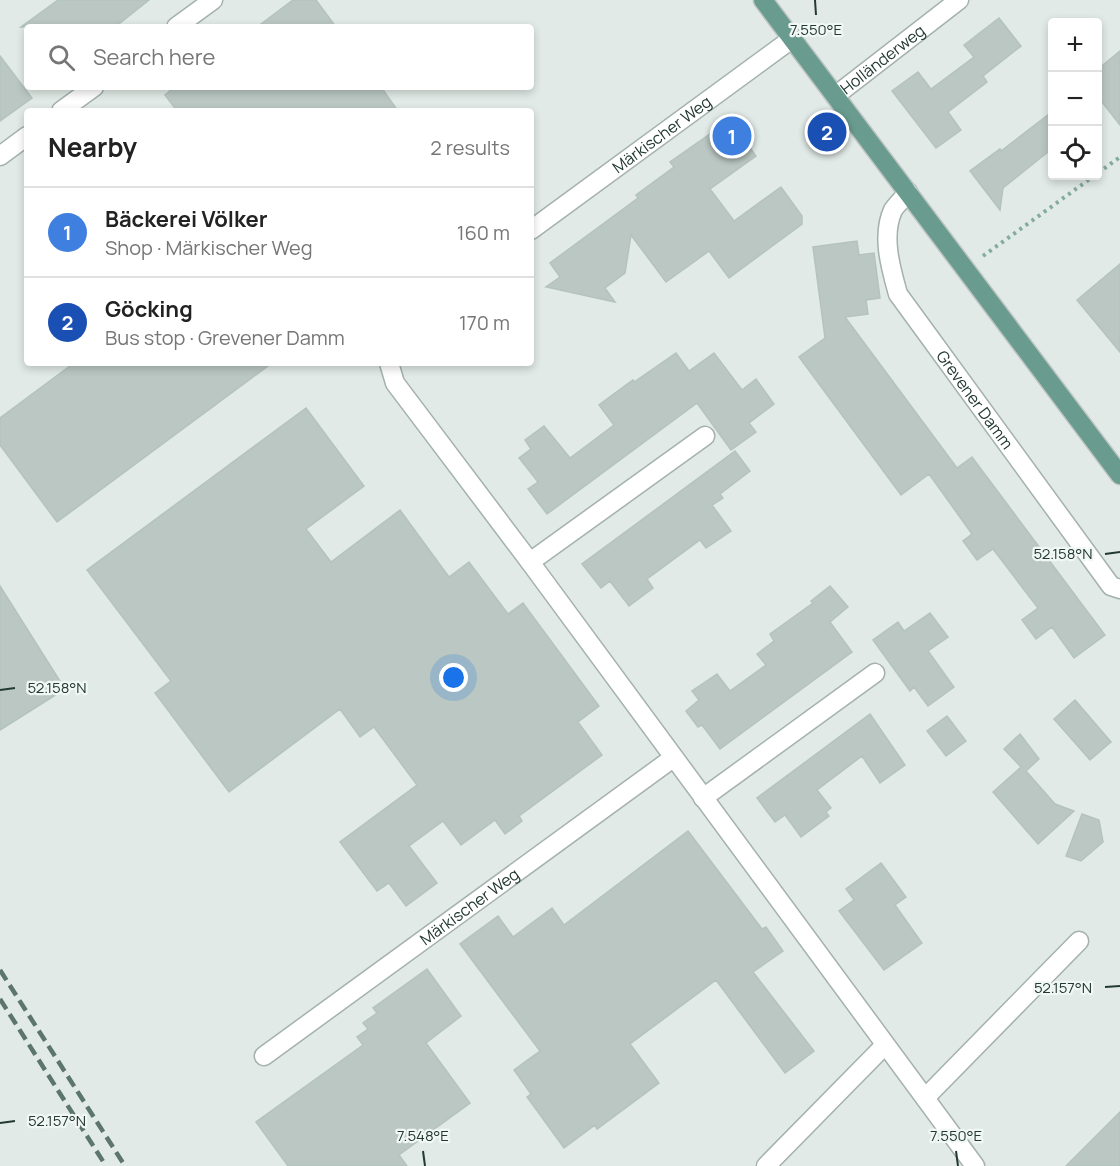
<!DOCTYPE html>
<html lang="en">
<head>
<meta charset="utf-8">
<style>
	body { margin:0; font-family:Manrope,sans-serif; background:#f2f2f2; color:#222 }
	.controls { position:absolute; right:18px; top:18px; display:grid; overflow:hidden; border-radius:6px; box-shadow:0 3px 9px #0003 }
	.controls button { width:54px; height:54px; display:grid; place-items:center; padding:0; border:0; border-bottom:2px solid #e0e0e0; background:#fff; color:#222; font:30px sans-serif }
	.you { position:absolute; left:454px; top:678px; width:21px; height:21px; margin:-15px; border:4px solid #fff; border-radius:50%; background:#1a73e8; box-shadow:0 0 0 9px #1a73e833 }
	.badge { display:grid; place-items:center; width:39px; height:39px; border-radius:50%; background:#d93025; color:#fff; font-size:20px; font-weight:700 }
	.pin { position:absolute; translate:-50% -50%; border:3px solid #fff; box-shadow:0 2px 6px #0006 }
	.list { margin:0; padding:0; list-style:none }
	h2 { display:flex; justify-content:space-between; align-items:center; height:78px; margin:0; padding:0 24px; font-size:26px }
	h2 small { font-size:20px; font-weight:400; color:#767676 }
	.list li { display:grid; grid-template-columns:39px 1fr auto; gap:18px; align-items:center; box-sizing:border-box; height:90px; padding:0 24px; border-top:2px solid #e0e0e0 }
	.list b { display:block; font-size:22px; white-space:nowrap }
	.list p { margin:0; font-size:20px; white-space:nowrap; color:#767676 }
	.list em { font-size:20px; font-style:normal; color:#767676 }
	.icon { flex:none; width:33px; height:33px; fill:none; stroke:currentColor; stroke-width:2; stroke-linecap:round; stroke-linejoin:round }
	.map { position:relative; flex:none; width:1120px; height:1166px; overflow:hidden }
	.search { position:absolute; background:#fff; box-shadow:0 3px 9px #0003; left:24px; top:24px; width:510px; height:66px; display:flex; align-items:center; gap:15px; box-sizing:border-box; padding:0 21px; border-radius:6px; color:#767676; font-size:22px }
	.panel { position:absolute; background:#fff; box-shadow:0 3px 9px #0003; left:24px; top:108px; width:510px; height:258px; border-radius:6px }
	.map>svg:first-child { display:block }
	.building { fill:#bac7c2; stroke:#b4c3bd; stroke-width:1.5 }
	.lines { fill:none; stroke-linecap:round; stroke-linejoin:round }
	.minor-casing { stroke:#a4b1ad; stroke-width:21 }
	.major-casing { stroke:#bdc4c2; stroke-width:21 }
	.path { stroke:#84ab9f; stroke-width:4; stroke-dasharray:3 4.5; stroke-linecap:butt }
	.minor { stroke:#fff; stroke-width:18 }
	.major { stroke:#699c8f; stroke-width:18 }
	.rail { stroke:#5d756f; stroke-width:4.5; stroke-dasharray:12 6; stroke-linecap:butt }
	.ticks { fill:none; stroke:#233933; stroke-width:2 }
	.labels { text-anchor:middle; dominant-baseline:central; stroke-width:4.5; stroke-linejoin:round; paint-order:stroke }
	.street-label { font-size:16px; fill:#233933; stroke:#f1f7f4 }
	.ticks-label { font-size:15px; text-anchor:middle; fill:#233933; stroke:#f1f7f4; stroke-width:4.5; stroke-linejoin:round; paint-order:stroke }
</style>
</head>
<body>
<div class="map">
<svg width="1120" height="1166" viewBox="0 0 1120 1166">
	<rect width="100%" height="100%" fill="#e1eae6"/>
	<path class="building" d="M 58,0 L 149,0 L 115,27 L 21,27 Z
		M 293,0 L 316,0 L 336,27 L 257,27 Z
		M 999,18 L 1021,46 L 983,76 L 987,82 L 948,112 L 961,130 L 936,148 L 892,91 L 918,72 L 931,89 L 974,57 L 964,45 Z
		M 1120,51 L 1120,125 L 1098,97 L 1098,69 Z
		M 0,56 L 32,98 L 0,121 Z
		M 175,87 L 381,87 L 398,111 L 177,111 L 165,95 Z
		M 1053,111 L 1053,148 L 1003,188 L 1000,210 L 970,171 L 1000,149 L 1001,151 Z
		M 730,120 L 756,156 L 710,189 L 734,221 L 781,187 L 802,216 L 802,224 L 729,278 L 709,251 L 666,282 L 631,235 L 625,273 L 605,288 L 615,302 L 546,287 L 560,277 L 550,263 L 638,198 L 636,195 L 674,167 L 670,162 Z
		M 857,241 L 859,255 L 874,253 L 880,298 L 866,300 L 868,314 L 845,317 L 957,468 L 972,457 L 1105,635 L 1074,658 L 1052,627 L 1036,639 L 1022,620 L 1038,608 L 993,549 L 977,560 L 963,541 L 972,534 L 929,474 L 901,495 L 799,357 L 825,338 L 813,247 Z
		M 1120,264 L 1120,352 L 1077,300 Z
		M 676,353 L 689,371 L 714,353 L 742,390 L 756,379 L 774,404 L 749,423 L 756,432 L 731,450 L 697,403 L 547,514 L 528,489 L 538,482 L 519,458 L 531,449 L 525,440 L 544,426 L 570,458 L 614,425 L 599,405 L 633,380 L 634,382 Z
		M 74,363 L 272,363 L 57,522 L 0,445 L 0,418 Z
		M 306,408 L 364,486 L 306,529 L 331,562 L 400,510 L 449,577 L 469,562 L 508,614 L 523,603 L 599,706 L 578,722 L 602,755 L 519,816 L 522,821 L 505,834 L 495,820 L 461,845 L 443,821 L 409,846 L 437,883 L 406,906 L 389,883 L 377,891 L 340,842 L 417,785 L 374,727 L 360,737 L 340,709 L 229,792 L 155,693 L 171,681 L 87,570 Z
		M 735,451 L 750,471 L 720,494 L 723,498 L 712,505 L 731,531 L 706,548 L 700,540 L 647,579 L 653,588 L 629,606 L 610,581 L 601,588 L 582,564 Z
		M 0,586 L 65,689 L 0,730 Z
		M 830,586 L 848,607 L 830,622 L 852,652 L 720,749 L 702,725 L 698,727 L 686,711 L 699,700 L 692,691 L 717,674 L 730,691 L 766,665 L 757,654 L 774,641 L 770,634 L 813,603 L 811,601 Z
		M 930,613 L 948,637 L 928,651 L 954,687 L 928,706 L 914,687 L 910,691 L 873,640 L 898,622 L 904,631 Z
		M 1075,700 L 1111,742 L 1090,760 L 1054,719 Z
		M 870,714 L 905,765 L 880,783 L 862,756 L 817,790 L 831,808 L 826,812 L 829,816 L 801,837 L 785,815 L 775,822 L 757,798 Z
		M 947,716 L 966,741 L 946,756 L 927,731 Z
		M 1020,734 L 1039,759 L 1026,771 L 1055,804 L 1074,811 L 1038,844 L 993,792 L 1021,767 L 1004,749 Z
		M 1082,814 L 1099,820 L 1103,842 L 1081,861 L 1066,856 Z
		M 688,831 L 762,929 L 766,927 L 783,951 L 753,972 L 814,1051 L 785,1073 L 716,980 L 630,1044 L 659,1083 L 597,1129 L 595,1125 L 564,1148 L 527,1097 L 531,1094 L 514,1070 L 540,1051 L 460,944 L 498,916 L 513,937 L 552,908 L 564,925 Z
		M 881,863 L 906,897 L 895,905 L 922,943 L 884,970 L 839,911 L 854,900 L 846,889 Z
		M 427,969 L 461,1016 L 426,1043 L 470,1103 L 399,1155 L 407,1166 L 288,1166 L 256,1122 L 363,1045 L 357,1037 L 368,1029 L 363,1023 L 377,1013 L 373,1008 Z
		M 1120,1112 L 1120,1166 L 1066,1166 Z"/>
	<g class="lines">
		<defs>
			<g id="minor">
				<path d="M 176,27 L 213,0"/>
				<path id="s1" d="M 835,96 L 959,0"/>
				<path d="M 61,111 L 94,87"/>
				<path d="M 0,156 L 27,136"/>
				<path id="s2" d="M 908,192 C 904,198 897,204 893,210 C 881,236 891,269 898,294 L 1111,586 L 1120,589"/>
				<path id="s3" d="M 531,230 L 793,38"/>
				<path d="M 389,363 L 395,383 L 530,562 L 975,1166"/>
				<path d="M 530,562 L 705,436"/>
				<path d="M 703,798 L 875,673"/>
				<path id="s4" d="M 264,1056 L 673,758"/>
				<path d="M 925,1098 L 1079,941"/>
				<path d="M 766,1166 L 885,1045"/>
			</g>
			<path id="major" d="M 763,0 L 1120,475"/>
		</defs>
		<use href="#minor" class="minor-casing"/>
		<use href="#major" class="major-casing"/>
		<path class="path" d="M 1098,173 L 1120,157
			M 983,256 L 1094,176"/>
		<use href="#minor" class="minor"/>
		<use href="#major" class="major"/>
		<path class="rail" d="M 0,970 L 125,1166
			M 0,999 L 106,1166"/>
	</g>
	<path class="ticks" d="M 815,0 L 816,15M 1105,554 L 1120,552M 0,690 L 15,688M 1105,987 L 1120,986M 0,1123 L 15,1121M 423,1151 L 425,1166M 956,1151 L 958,1166"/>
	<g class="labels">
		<g class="street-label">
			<text stroke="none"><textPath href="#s1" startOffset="60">Holländerweg</textPath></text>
			<text stroke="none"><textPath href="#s3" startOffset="162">Märkischer Weg</textPath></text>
			<text stroke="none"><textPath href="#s2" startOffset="240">Grevener Damm</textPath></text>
			<text stroke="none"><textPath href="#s4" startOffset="254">Märkischer Weg</textPath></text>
		</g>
	</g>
	<g class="ticks-label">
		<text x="816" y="35">7.550°E</text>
		<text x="1063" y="559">52.158°N</text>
		<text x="57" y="693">52.158°N</text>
		<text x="1063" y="993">52.157°N</text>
		<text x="57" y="1126">52.157°N</text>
		<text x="423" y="1141">7.548°E</text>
		<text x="956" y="1141">7.550°E</text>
	</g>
</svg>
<div class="controls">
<button>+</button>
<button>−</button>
<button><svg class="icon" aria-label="locate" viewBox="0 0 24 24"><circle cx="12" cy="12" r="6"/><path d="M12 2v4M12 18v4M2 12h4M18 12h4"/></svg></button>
</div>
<div class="you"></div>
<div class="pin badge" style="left:732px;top:136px;background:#3f7fe0">1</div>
<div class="pin badge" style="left:827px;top:132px;background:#1a4fb4">2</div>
<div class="search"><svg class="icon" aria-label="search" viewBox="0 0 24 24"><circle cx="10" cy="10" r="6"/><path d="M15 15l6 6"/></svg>Search here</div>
<section class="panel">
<h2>Nearby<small>2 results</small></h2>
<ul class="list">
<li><span class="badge" style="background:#3f7fe0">1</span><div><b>Bäckerei Völker</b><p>Shop · Märkischer Weg</p></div><em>160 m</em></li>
<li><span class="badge" style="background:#1a4fb4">2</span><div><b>Göcking</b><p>Bus stop · Grevener Damm</p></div><em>170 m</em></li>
</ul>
</section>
</div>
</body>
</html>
